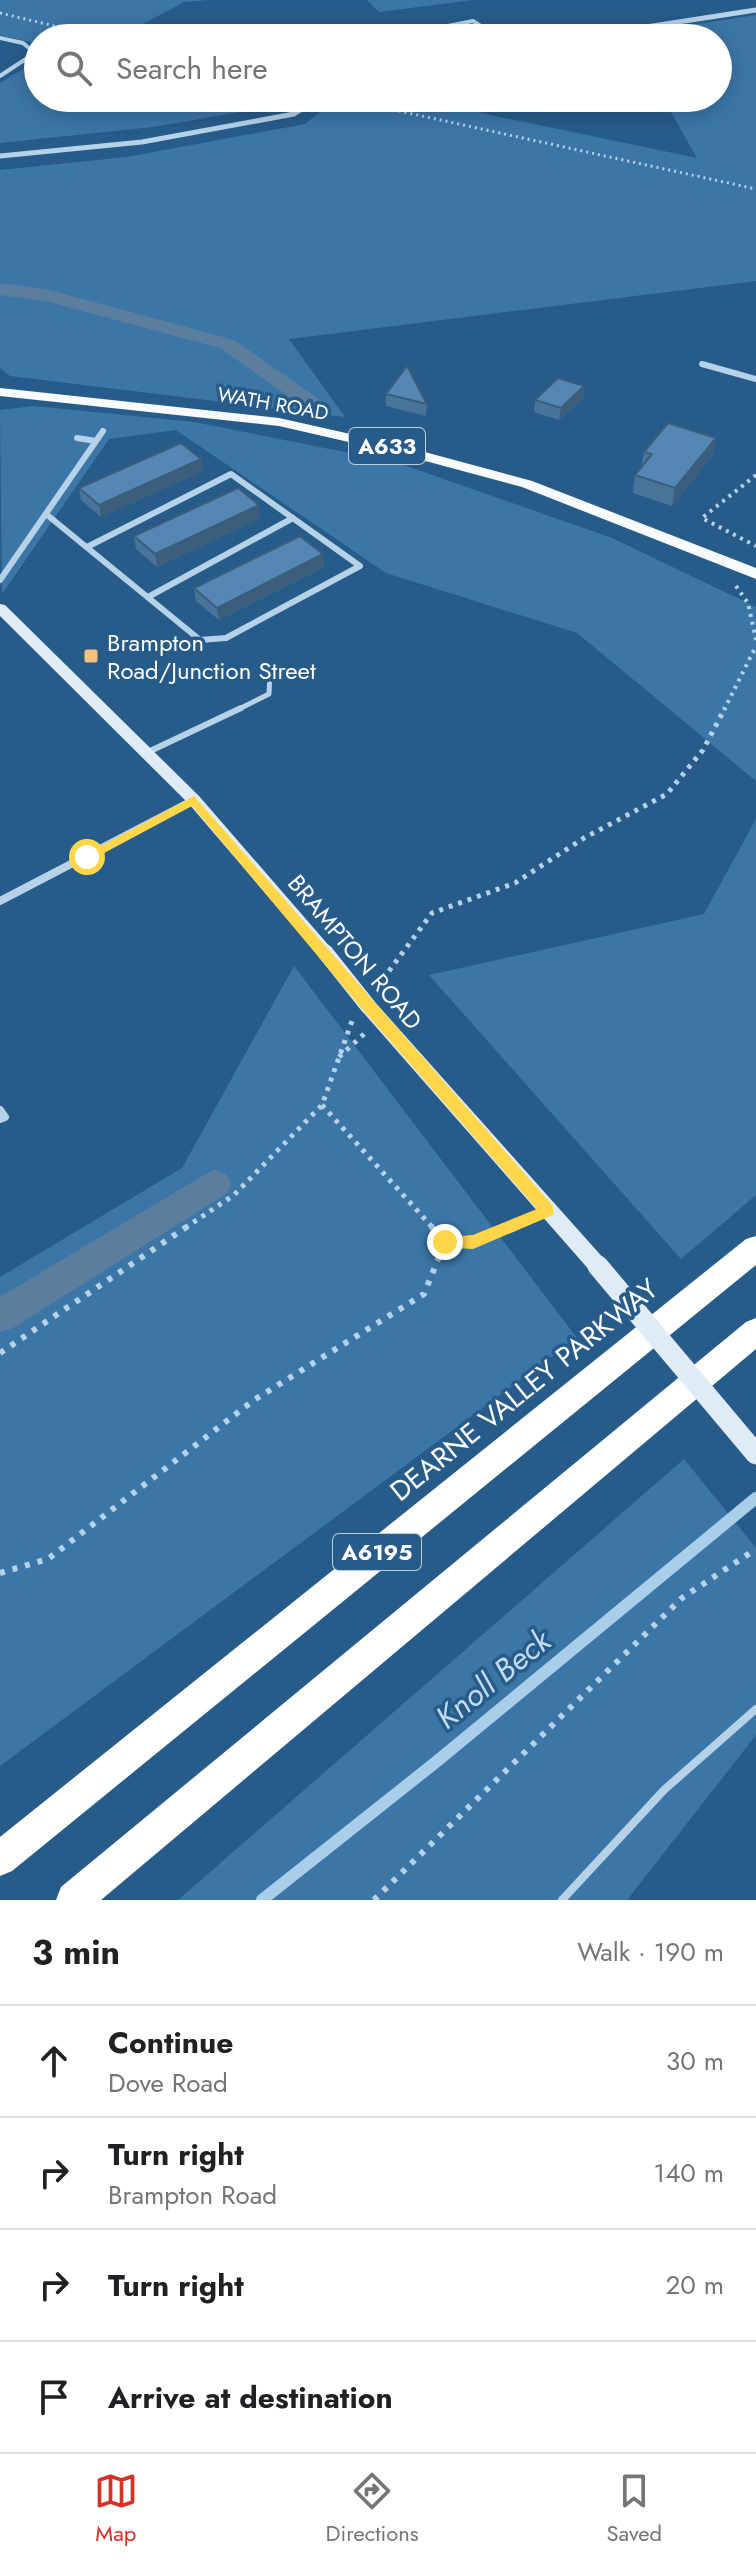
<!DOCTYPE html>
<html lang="en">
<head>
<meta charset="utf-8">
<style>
	body { margin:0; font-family:Jost,sans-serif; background:#f2f2f2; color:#202124 }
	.stop { position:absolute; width:24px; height:24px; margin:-18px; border:6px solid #ffd54a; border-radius:50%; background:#fff }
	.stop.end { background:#ffd54a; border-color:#fff; box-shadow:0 2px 8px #0008 }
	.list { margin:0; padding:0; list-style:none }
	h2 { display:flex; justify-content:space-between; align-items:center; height:104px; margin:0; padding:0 32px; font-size:34px }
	h2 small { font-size:26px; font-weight:400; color:#757577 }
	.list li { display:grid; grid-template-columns:52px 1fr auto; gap:24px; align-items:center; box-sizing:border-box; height:112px; padding:0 32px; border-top:2px solid #e0e0e0 }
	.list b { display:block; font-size:30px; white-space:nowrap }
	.list p { margin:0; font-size:26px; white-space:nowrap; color:#757577 }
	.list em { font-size:26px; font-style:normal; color:#757577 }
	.icon { flex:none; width:44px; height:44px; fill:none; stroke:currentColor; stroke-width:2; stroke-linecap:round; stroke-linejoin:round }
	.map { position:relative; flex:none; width:756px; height:1900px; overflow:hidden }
	.search { position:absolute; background:#fff; box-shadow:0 4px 20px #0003; left:24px; right:24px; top:24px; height:88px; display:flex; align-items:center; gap:20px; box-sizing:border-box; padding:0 28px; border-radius:44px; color:#757577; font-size:30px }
	.sheet { height:552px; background:#fff }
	nav { display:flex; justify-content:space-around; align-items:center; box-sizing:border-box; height:112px; border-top:2px solid #e0e0e0; background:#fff; font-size:22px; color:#757577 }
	nav a { display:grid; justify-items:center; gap:4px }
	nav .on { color:#d93025 }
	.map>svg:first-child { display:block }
	.green { fill:#3c76a7 }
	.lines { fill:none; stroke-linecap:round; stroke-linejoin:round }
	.stream { stroke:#a9ceea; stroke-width:12 }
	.canal { fill:#5b7e9e; fill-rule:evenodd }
	.path-far3 { stroke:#b5d2e9; stroke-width:3; stroke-dasharray:2 4; stroke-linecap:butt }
	.path-far2 { stroke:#b5d2e9; stroke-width:4; stroke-dasharray:3 5; stroke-linecap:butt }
	.path-far1 { stroke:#b5d2e9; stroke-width:5; stroke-dasharray:4 6; stroke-linecap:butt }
	.path { stroke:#b5d2e9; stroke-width:6; stroke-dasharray:5 8; stroke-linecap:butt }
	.lane-far3 { stroke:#b5d2e9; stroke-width:4 }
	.lane-far2 { stroke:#b5d2e9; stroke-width:5 }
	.lane-far1 { stroke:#b5d2e9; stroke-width:6 }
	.lane { stroke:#b5d2e9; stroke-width:8 }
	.street-far2 { stroke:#b5d2e9; stroke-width:5 }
	.street-far1 { stroke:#b5d2e9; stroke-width:6 }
	.street { stroke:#b5d2e9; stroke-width:8 }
	.secondary { fill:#dfecf8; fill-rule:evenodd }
	.primary { fill:#f8fbfe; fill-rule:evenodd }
	.highway { fill:#fff; fill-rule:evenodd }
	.secondary-bridge-far1 { stroke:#dfecf8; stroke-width:16 }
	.secondary-bridge { stroke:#dfecf8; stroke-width:21 }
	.wall { fill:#48749a }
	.shaded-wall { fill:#3b5e7d }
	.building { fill:#5487b3; stroke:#3b5e7d; stroke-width:2 }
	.route { fill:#ffd54a }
	.poi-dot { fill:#f2c37a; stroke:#275c8a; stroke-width:3 }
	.labels { text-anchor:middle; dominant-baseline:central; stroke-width:7; stroke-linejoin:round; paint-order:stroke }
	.far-street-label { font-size:20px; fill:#fff; stroke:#275c8a }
	.shield { fill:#275c8a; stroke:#becedc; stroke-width:2 }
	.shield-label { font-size:22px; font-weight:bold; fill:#fff }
	.poi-label { font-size:24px; fill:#fff; stroke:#275c8a; text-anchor:start }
	.street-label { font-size:24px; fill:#fff; stroke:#275c8a }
	.near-street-label { font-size:28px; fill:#fff; stroke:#275c8a }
	.near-water-label { font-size:32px; font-style:italic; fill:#c1dbf1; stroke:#275c8a }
</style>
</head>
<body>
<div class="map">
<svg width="756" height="1900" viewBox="0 0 756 1900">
	<rect width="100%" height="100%" fill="#275c8a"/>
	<path class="green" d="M 0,0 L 208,0 L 184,2 L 132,30 L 159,38 L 38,38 L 38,44 L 0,35 Z
		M 367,0 L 473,0 L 379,12 Z
		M 756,15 L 756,281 L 289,339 L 345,417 L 10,376 L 0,368 L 0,170 L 127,157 L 305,124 L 337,98 L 410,98 L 697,158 L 663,98 L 718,98 L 718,38 L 629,38 L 627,35 Z
		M 38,60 L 38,98 L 297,98 L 287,104 L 153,127 L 0,143 L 0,83 Z
		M 34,406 L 194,422 L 395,462 L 612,538 L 756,607 L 756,781 L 577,633 L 386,573 L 176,430 L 109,439 L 2,594 L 0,410 Z
		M 756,819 L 756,1195 L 681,1259 L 429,975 L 704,914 Z
		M 294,966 L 577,1338 L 0,1766 L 0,1277 L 182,1168 Z
		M 684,1459 L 756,1548 L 756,1735 L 627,1900 L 178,1900 Z"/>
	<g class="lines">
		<path class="stream" d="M 262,1900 L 436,1762 L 756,1498"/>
		<path class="canal" d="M 0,283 L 46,289 L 234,340 L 330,407 L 319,414 L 311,412 L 220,348 L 45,301 L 0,295 Z
			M 214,1169 L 226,1174 L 231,1184 L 226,1194 L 13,1328 L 0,1332 L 0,1297 Z"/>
		<path class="path-far3" d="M 0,13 L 105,38
			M 340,98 L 756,189"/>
		<path class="path-far2" d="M 756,475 L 702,518 L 756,546
			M 736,586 L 748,603 L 756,640
			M 724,710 L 756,646"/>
		<path class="path-far1" d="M 377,987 L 432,913 L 515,883 L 584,838 L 667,794 L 703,750 L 725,708
			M 339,1057 L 364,1034
			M 322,1105 L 433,1228
			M 185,1228 L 234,1195 L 322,1105 L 352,1021
			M 507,1228 L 527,1220"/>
		<path class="path" d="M 431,1226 L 445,1242 L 473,1242 L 512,1226
			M 0,1353 L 188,1226
			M 0,1573 L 48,1559 L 254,1400 L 424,1294 L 445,1242
			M 374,1900 L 682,1598 L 756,1549"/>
		<path class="lane-far3" d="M 0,38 L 23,43 L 35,53 L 0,76
			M 435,38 L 428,30 L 473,21 L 499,38"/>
		<path class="lane-far2" d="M 237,710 L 269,694 L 270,673"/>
		<path class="lane-far1" d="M 146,753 L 241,708"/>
		<path class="lane" d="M 562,1900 L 664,1790 L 756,1709"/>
		<path class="street-far2" d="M 575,38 L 756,10
			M 0,156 L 142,142 L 294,114 L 319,98"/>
		<path class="street-far1" d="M 702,364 L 756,379
			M 77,438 L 96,441
			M 46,514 L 200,640 L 226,638 L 360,566 L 231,474 L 87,547
			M 0,580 L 103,431
			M 148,597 L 293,518"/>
		<path class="street" d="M 0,901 L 194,800
			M 0,1110 L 5,1117 L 0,1119"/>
		<path class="secondary" d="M 0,604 L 5,605 L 199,796 L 331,948 L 333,952 L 331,956 L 319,956 L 189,804 L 0,616 Z
			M 368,999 L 374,1001 L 605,1260 L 607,1266 L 605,1272 L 598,1274 L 591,1272 L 362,1011 L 360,1006 L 362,1001 Z"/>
		<path class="primary" d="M 0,388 L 279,418 L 395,444 L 532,481 L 756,568 L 756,579 L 522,487 L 392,452 L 279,426 L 0,396 Z"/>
		<path class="highway" d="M 756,1236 L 756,1265 L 12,1871 L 0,1876 L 0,1837 L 746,1239 Z
			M 756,1318 L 756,1349 L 101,1900 L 56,1900 L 61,1887 L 746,1322 Z"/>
		<path class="secondary-bridge-far1" d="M 325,952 L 368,1006"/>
		<path class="secondary-bridge" d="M 598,1266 L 756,1454"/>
	</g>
	<path class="wall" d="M 584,386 L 583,398 L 559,420 L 534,412 L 535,400 Z
		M 386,394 L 427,404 L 426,416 L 386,406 Z
		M 716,438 L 713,455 L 672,506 L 633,493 L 635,475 L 641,468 L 644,452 Z
		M 201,459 L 203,471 L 101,517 L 81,500 L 79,488 Z
		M 260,518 L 157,567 L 136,549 L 134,536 Z
		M 323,554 L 324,567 L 219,620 L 196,601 L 194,588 Z"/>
	<path class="shaded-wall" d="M 584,386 L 583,398 L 559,420 L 561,408 Z
		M 716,438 L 713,455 L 672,506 L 675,488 Z
		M 201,459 L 203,471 L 101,517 L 99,505 Z
		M 259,505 L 260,518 L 157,567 L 155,554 Z
		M 323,554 L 324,567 L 219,620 L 217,608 Z"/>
	<path class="building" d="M 407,366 L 427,404 L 386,394 Z
		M 558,378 L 584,386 L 561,408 L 535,400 Z
		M 668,423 L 716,438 L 675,488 L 635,475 L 652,454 L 644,452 Z
		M 181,443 L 201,459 L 99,505 L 79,488 Z
		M 238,488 L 259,505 L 155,554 L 134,536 Z
		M 300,536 L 323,554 L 217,608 L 194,588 Z"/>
	<path class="route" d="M 194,796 L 553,1206 L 553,1215 L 473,1249 L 440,1247 L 440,1238 L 473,1235 L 537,1209 L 363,1010 L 192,806 L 91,860 L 82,860 L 81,857 Z"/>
	<rect class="poi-dot" x="83" y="648" width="16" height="16" rx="4"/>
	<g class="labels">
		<g class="far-street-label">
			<text transform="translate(273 404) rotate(10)">WATH ROAD</text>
		</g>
		<g class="shield">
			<rect x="349" y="428" width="76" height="36" rx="6"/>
			<rect x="333" y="1534" width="88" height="36" rx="6"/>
		</g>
		<g class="shield-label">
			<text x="387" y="446">A633</text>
			<text x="377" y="1552">A6195</text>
		</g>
		<g class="poi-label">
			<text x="107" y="642">Brampton<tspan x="107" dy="28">Road/Junction Street</tspan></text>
		</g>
		<g class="street-label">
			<text transform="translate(355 952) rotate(50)">BRAMPTON ROAD</text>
		</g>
		<g class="near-street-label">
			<text transform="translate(524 1390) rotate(-39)">DEARNE VALLEY PARKWAY</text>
		</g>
		<g class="near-water-label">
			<text transform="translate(493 1679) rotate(-39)">Knoll Beck</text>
		</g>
	</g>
</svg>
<div class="stop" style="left:87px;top:857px"></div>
<div class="stop end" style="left:445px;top:1242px"></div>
<div class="search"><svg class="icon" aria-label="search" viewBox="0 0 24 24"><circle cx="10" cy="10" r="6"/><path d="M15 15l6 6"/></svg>Search here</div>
</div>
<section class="sheet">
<h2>3 min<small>Walk · 190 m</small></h2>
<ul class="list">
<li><svg class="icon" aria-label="ahead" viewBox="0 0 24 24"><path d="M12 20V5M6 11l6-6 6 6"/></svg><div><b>Continue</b><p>Dove Road</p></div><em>30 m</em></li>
<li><svg class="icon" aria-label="right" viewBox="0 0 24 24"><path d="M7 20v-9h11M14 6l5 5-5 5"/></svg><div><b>Turn right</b><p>Brampton Road</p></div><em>140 m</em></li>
<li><svg class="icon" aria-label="right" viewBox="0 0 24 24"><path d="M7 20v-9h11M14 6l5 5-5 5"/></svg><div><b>Turn right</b></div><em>20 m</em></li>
<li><svg class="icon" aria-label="arrive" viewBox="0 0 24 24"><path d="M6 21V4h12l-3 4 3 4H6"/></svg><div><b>Arrive at destination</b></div></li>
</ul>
</section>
<nav>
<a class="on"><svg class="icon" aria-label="map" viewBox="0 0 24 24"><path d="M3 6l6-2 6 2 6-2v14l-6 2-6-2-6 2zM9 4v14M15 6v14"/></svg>Map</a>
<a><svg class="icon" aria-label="directions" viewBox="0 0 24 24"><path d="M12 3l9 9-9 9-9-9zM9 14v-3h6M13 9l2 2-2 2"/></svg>Directions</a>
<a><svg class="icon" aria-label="saved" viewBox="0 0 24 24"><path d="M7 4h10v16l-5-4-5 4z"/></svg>Saved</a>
</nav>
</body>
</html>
